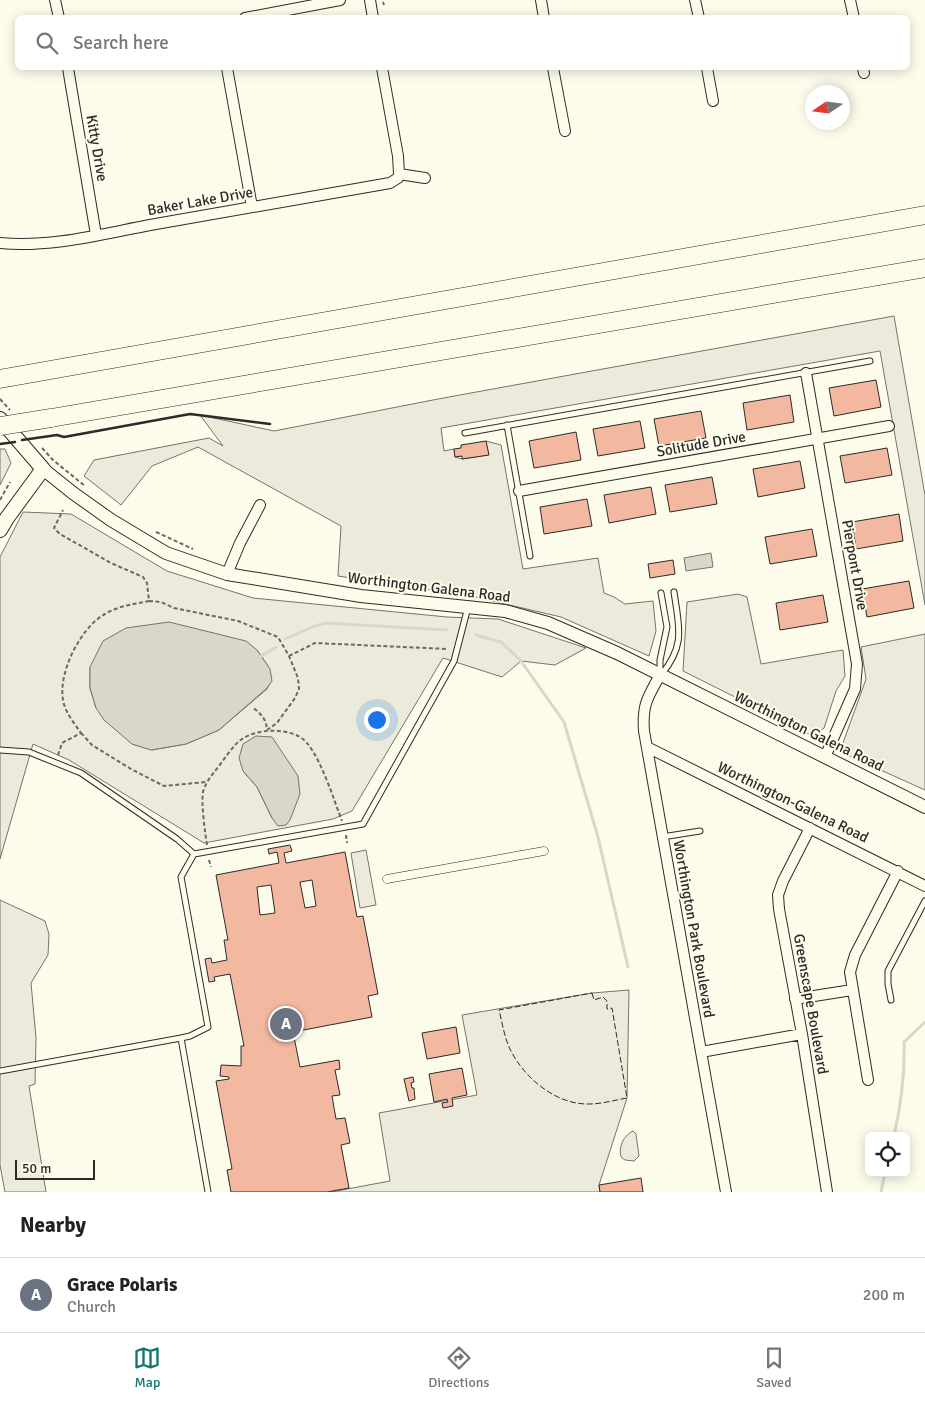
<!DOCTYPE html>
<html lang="en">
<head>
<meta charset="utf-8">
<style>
	body { margin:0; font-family:Signika,sans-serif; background:#f2f2f2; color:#222 }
	.controls { position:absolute; right:15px; bottom:15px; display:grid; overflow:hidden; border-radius:8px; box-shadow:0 2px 12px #0003 }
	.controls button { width:45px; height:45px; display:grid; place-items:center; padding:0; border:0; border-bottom:1px solid #e0e0e0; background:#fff; color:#222; font:25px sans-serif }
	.compass { position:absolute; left:805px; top:85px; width:45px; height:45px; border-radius:50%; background:#fff; box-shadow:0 2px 12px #0003; rotate:257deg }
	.scale { position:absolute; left:15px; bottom:12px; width:80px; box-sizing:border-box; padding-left:5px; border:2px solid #2b2b2b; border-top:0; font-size:14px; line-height:18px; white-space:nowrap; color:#2b2b2b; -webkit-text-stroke:4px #fdfbea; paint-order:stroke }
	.you { position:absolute; left:376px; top:719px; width:18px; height:18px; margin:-12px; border:4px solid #fff; border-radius:50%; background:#1a73e8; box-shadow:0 0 0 8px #1a73e833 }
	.badge { display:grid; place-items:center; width:32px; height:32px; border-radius:50%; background:#0f766e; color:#fff; font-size:16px; font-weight:700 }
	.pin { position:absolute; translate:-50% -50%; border:2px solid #fff; box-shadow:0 1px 5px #0006 }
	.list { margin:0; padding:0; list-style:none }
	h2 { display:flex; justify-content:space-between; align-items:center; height:65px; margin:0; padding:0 20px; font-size:21px }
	h2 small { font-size:16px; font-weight:400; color:#767676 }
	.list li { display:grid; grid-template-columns:32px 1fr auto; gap:15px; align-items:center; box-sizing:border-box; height:75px; padding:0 20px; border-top:1px solid #e0e0e0 }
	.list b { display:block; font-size:19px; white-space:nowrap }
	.list p { margin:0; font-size:16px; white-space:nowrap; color:#767676 }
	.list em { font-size:16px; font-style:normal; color:#767676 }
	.icon { flex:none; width:28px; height:28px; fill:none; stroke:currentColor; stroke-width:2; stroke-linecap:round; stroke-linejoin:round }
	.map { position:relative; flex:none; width:925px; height:1192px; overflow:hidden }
	.search { position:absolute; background:#fff; box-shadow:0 2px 12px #0003; left:15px; right:15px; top:15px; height:55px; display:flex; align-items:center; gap:12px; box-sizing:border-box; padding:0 18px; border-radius:8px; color:#767676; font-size:19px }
	.sheet { height:140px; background:#fff }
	nav { display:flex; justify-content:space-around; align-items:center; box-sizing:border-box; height:70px; border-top:1px solid #e0e0e0; background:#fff; font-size:14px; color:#767676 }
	nav a { display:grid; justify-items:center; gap:2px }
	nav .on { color:#0f766e }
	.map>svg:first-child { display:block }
	.green { fill:#ecebdb; stroke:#74746e; fill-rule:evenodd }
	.water { fill:#d8d7c9; stroke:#74746e }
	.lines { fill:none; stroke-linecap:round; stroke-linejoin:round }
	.stream { stroke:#d8d7c9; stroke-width:3 }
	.building { fill:#f2b8a0; stroke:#2b2b2b; fill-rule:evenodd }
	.service-casing { stroke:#2b2b2b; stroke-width:7 }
	.pedestrian-casing { stroke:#2b2b2b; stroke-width:9 }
	.minor-casing { stroke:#2b2b2b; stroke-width:12 }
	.tertiary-casing { stroke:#2b2b2b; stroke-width:14 }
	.secondary-casing { stroke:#2b2b2b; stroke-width:16 }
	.motorway-casing { stroke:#2b2b2b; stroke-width:19 }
	.path { stroke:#6a6964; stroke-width:2; stroke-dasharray:4 2.5; stroke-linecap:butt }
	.service { stroke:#fdfbea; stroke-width:5 }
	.pedestrian { stroke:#fdfbea; stroke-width:8 }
	.minor { stroke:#fdfbea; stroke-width:10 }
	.tertiary { stroke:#fdfbea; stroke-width:12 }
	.secondary { stroke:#fdfbea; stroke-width:14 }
	.motorway { stroke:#fdfbea; stroke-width:18 }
	.motorway-bridge-casing { stroke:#2b2b2b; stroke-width:19; stroke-linecap:butt }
	.motorway-bridge { stroke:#fdfbea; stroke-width:18 }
	.fence { stroke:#2b2b2b; stroke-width:1; stroke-dasharray:6 2.5; stroke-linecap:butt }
	.wall { stroke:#2b2b2b; stroke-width:2.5 }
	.labels { text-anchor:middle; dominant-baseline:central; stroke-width:4; stroke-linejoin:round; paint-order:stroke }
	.street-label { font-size:15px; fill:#2b2b2b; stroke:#fdfbea }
</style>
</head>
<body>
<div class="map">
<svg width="925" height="1192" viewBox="0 0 925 1192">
	<rect width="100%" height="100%" fill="#fdfbea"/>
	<path class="green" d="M 894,316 L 925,495 L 925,605 L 880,351 L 441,428 L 444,451 L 454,449 L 455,457 L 462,459 L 488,455 L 486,441 L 501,445 L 523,569 L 598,558 L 604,593 L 614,597 L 625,604 L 653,601 L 656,631 L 649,656 L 561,617 L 471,596 L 338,576 L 341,526 L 198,447 L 152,466 L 121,505 L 84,476 L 94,460 L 209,438 L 223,446 L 200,415 L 274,431 L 438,399 Z
		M 0,449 L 5,449 L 11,463 L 0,485 Z
		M 23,512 L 71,514 L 167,571 L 253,598 L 447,617 L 498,619 L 586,648 L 555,665 L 521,661 L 502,677 L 443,658 L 352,811 L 333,819 L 204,843 L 69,760 L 33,744 L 0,859 L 0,557 ZM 257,650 C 266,664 276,672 267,689 L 219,730 L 186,744 L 152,750 L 132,744 L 96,708 L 90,688 L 90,667 ZM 243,771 L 290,820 L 272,818 L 257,787 Z
		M 738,594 L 747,597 L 761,664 L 843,650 L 845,676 L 836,691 L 824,728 L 813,736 L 683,671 L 687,602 Z
		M 925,634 L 925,790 L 845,754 L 843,743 L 866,679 L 861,647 Z
		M 366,850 L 376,905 L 360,908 L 351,853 Z
		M 0,900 L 45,921 L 49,934 L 48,955 L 31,983 L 36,1038 L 35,1084 L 29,1086 L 46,1192 L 5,1192 L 0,1165 Z
		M 629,990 L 627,1098 L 599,1185 L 600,1192 L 331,1192 L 390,1181 L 379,1113 L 477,1095 L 462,1015 L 592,993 Z
		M 633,1131 L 636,1134 L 639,1156 L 634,1161 L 625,1160 L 621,1157 C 618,1147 624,1135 633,1131 Z"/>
	<path class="water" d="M 711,553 L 713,567 L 686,571 L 684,558 Z
		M 169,622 L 246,641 L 257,650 L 270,669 L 272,681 L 267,688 L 219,730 L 186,744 L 151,750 L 132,744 L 104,720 L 96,708 L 90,688 L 90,667 L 103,641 L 126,628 Z
		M 256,736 L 272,737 L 298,776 L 300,794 L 290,820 L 286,825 L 278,826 L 272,818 L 257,787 L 243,771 L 239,758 L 243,744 Z"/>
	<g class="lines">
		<path class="stream" d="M 476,635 L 501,642 L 521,661 L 564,722 L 598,837 L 628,967
			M 285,639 L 312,627 L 325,623 L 447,630
			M 261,656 L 276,647
			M 894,1136 C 901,1105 905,1073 904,1042 L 925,1022
			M 881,1192 L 885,1173"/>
	</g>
	<path class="building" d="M 876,380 L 881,407 L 834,416 L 829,388 Z
		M 790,395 L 794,422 L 747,430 L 743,403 Z
		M 701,411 L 706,438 L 659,446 L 654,419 Z
		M 640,421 L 645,448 L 598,456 L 593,429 Z
		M 576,432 L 581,460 L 534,468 L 529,441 Z
		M 486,441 L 489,455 L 462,459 L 462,456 L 455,457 L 454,449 L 461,448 L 461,445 Z
		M 887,448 L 892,475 L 845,483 L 840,456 Z
		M 800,461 L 805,488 L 758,497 L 753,469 Z
		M 712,477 L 717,504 L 670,512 L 665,485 Z
		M 651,487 L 656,514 L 609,523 L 604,495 Z
		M 587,499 L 592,526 L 544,534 L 540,507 Z
		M 899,514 L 903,541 L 856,549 L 852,522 Z
		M 812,529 L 817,556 L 770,564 L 765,537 Z
		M 673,560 L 675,574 L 650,578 L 648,564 Z
		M 909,581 L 914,608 L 867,617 L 862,589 Z
		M 823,595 L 828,622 L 780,630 L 776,603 Z
		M 290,845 L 292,851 L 284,853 L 286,863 L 345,852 L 357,917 L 363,916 L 378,994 L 368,996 L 372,1017 L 293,1032 L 300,1067 L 339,1060 L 340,1069 L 335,1070 L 340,1095 L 332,1096 L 336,1119 L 345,1118 L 350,1143 L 341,1145 L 349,1188 L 327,1192 L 231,1192 L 227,1170 L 232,1169 L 216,1081 L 229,1079 L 229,1077 L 220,1076 L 221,1065 L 241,1066 L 241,1046 L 244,1046 L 230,974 L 214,977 L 215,981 L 209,982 L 205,959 L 211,958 L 212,963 L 227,960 L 224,940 L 228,940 L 216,875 L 279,863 L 277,852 L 269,854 L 268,849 ZM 312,880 L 316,906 L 305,908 L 300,882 ZM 271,885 L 275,913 L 260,915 L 257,887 Z
		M 456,1027 L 460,1053 L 427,1059 L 422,1033 Z
		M 462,1068 L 467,1095 L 452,1098 L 453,1106 L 443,1108 L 442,1103 L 448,1102 L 447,1099 L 434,1102 L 429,1074 Z
		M 413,1077 L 414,1082 L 411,1083 L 412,1088 L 414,1088 L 415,1099 L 409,1101 L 404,1079 Z
		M 641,1178 L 643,1192 L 600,1192 L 599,1185 Z"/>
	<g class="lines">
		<defs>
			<path id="service" d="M 507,425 L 530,556
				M 465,433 L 870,361
				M 660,675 L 660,660 L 667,627 L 661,593
				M 661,675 C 686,645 679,627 674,592
				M 0,750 L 29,752 L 81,773 L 177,839 L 194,854 L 363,824 L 454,661 L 468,607
				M 662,837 L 700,831
				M 891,1000 L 888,984 L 888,971 L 925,901
				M 181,1038 L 190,1036 L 208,1027 L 181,877 L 194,854
				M 0,1071 L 181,1038 L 208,1192"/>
			<path id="pedestrian" d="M 387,879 L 544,851"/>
			<path id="minor" d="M 55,0 L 59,18
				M 370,0 L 373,18
				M 541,0 L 544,18
				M 695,0 L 699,18
				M 850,0 L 854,18
				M 245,18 L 340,0
				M 68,68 L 96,235
				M 227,68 L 252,207
				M 382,68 L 398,156 L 399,174
				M 553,68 L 565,131
				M 707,68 L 713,101
				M 863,68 L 864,73
				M 399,174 L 425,178
				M 0,243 C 50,248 102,234 150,225 C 230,211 310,197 390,183 L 398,178 L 399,174
				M 806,373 L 857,664 L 855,689 L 825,757
				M 519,491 L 889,426
				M 227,574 L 240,543 L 260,505
				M 660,675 C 648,697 642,704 644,731 L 726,1192
				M 647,747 L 925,886
				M 810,828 L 783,881 L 778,895 L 779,909 L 802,1034 L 827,1192
				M 795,999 L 852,990
				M 701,1052 L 802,1034
				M 868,1080 L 850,972 L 855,955 L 898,871"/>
			<path id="tertiary" d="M 43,469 L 73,493 L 111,520 L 166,553 L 227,574 L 361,596 L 505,611 L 548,623 L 617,653 L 925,807"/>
			<path id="secondary" d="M 0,419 L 43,469 L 7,518 L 0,530"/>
			<path id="motorway" d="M 0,379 L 925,215
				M 51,418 L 925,268"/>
		</defs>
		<use href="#service" class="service-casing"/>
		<use href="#pedestrian" class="pedestrian-casing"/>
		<use href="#minor" class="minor-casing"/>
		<use href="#tertiary" class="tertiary-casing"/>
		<use href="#secondary" class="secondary-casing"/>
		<use href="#motorway" class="motorway-casing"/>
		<path class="path" d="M 383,2 L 384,5
			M 0,399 L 10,410
			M 42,448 L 53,460 L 85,486
			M 0,500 L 10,482
			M 156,532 L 193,549
			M 149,601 L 161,602 L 174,608 L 238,621 L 278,637 L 289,656 L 298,678 L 299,689 L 295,698 L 277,723 L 267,730 C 266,718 261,714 252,707
			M 289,656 L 315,643 L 448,649
			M 81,733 L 92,745 L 131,769 L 164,786 L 206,782
			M 58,755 L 62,743 L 81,733 C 74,723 65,712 63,700 C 58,672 81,627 105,614 C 118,606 134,604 149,601 L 147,583 L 143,577 L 111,563 L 60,534 L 54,528 L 63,510
			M 346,835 L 347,843
			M 207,845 C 205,833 201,803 203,792 C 206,781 213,774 219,766 C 225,758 231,749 238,742 C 253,729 282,727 300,737 C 318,747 334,801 342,821
			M 209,860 L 211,867"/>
		<use href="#service" class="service"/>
		<use href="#pedestrian" class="pedestrian"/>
		<use href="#minor" class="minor"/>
		<use href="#tertiary" class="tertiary"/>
		<use href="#secondary" class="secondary"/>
		<use href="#motorway" class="motorway"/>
		<defs>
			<path id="motorway-bridge" d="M 0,426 L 51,418"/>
		</defs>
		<use href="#motorway-bridge" class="motorway-bridge-casing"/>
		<use href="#motorway-bridge" class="motorway-bridge"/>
		<path class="fence" d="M 592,993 L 594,1000 L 603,997 L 607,1001 L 607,1009 L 612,1008 L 627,1098 C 615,1100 602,1104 589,1104 C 555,1105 522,1076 509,1047 C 504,1035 502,1022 499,1010 Z"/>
		<path class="wall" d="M 22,440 L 57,435 L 64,437 L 190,414 L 270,424
			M 0,444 L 15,442"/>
	</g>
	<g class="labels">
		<g class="street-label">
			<text transform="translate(97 148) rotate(80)">Kitty Drive</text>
			<text transform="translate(200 201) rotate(-10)">Baker Lake Drive</text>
			<text transform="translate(701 444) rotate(-10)">Solitude Drive</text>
			<text transform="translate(855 565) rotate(80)">Pierpont Drive</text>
			<text transform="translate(429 587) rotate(7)">Worthington Galena Road</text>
			<text transform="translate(809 731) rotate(26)">Worthington Galena Road</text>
			<text transform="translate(793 802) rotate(26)">Worthington-Galena Road</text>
			<text transform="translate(694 929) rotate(80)">Worthington Park Boulevard</text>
			<text transform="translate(811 1004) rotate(80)">Greenscape Boulevard</text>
		</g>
	</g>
</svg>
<div class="controls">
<button><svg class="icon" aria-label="locate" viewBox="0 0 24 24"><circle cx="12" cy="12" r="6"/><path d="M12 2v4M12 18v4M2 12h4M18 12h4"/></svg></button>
</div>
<svg class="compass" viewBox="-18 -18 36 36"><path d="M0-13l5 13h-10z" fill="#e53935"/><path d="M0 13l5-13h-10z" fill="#767676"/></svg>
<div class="scale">50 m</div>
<div class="you"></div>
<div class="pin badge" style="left:286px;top:1024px;background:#6b7280">A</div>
<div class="search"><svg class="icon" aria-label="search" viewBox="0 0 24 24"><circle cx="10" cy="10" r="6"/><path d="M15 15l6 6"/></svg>Search here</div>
</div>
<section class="sheet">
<h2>Nearby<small></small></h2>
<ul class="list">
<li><span class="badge" style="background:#6b7280">A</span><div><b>Grace Polaris</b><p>Church</p></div><em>200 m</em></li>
</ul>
</section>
<nav>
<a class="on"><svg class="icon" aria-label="map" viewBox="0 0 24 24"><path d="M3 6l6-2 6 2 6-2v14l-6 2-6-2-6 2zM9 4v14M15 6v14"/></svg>Map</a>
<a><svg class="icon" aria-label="directions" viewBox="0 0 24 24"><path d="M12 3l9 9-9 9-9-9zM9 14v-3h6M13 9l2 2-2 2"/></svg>Directions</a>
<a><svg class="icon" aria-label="saved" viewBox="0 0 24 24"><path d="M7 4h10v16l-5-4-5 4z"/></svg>Saved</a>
</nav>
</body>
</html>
